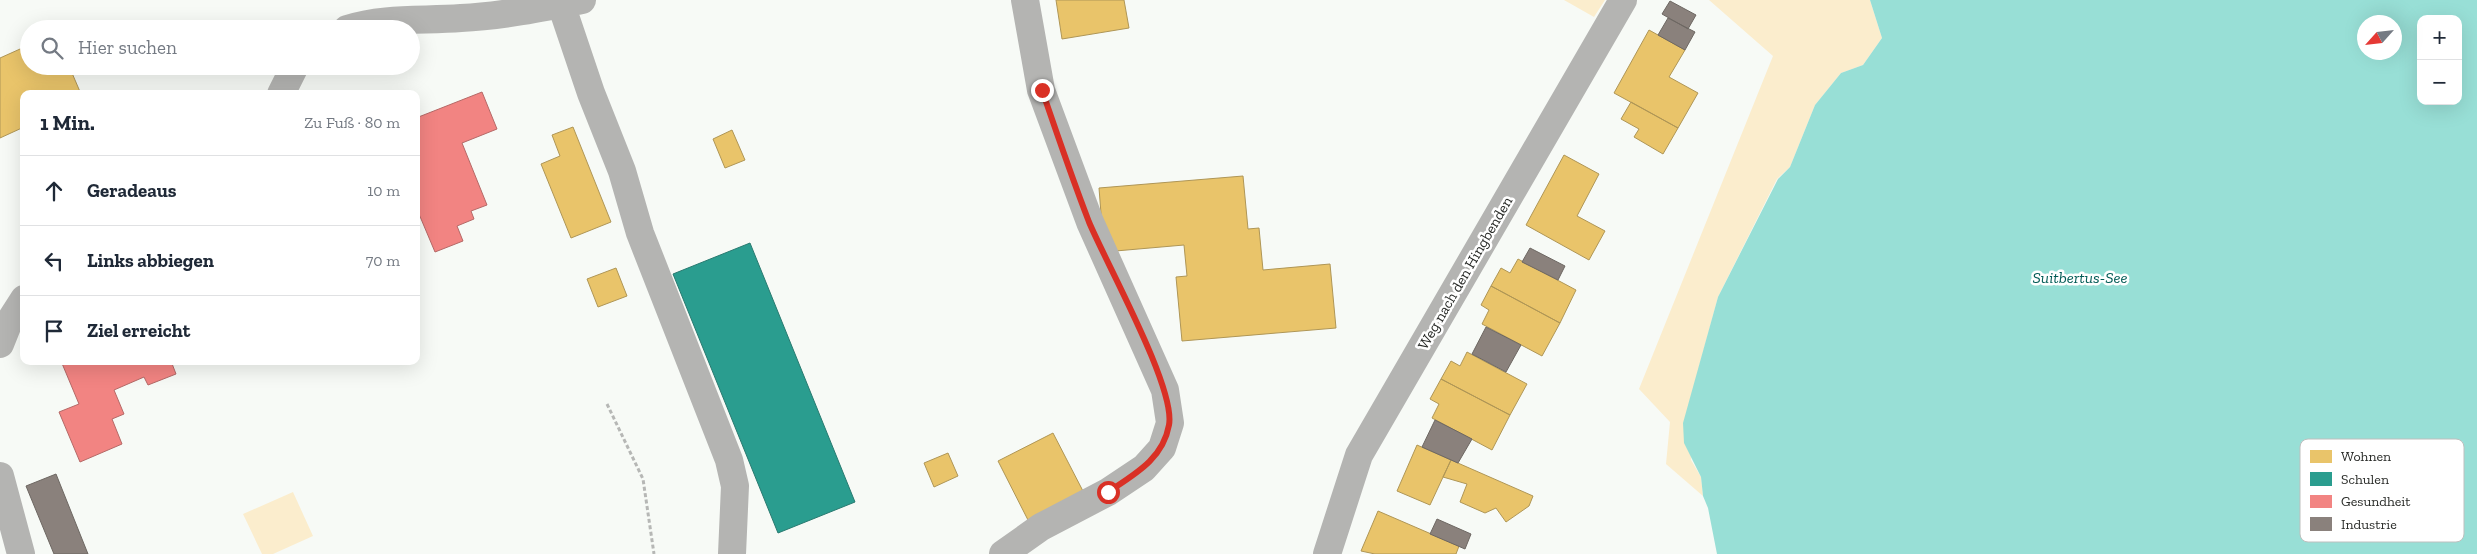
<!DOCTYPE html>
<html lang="de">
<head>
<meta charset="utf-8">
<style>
	body { margin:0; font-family:"Zilla Slab",serif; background:#f2f2f3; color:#1f2937 }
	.controls { position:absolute; right:15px; top:15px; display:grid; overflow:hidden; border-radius:10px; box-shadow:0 5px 20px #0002 }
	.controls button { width:45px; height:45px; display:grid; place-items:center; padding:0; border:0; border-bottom:1px solid #e0e1e3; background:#fff; color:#1f2937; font:25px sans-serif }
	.compass { position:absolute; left:2357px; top:15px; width:45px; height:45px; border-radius:50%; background:#fff; box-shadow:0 5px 20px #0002; rotate:243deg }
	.stop { position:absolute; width:15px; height:15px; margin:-11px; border:4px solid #d93025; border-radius:50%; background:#fff }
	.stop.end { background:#d93025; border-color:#fff; box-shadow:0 1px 5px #0008 }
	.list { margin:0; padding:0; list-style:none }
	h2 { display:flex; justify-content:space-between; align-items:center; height:65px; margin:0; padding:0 20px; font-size:21px }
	h2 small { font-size:16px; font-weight:400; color:#747a83 }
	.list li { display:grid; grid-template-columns:32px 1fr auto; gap:15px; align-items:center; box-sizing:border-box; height:70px; padding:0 20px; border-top:1px solid #e0e1e3 }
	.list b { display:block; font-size:19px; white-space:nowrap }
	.list em { font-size:16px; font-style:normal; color:#747a83 }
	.icon { flex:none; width:28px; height:28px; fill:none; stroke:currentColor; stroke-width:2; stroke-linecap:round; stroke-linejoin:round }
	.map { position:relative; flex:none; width:2477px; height:554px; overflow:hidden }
	.search { position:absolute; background:#fff; box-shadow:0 5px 20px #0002; left:20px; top:20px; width:400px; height:55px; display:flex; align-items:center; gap:12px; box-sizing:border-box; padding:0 18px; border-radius:28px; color:#747a83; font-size:19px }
	.panel { position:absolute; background:#fff; box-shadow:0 5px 20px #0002; left:20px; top:90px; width:400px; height:275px; border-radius:10px }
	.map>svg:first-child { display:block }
	.green { fill:#fbedcd }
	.water { fill:#98dfd6; fill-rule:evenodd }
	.homes { fill:#e9c46a; stroke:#af9656 }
	.schools { fill:#2a9d8f; stroke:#297a70 }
	.health { fill:#f28482; stroke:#b56967 }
	.industry { fill:#8a817c; stroke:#6d6762 }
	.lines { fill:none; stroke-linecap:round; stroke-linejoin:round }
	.path { stroke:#b6b7b5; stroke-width:3; stroke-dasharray:4 2.5; stroke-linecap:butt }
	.minor { stroke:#b4b4b2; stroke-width:28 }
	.route { stroke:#d93025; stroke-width:6 }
	.labels { text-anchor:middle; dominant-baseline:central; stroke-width:5; stroke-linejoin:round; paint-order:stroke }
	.street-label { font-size:15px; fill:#282a27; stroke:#fff }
	.water-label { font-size:16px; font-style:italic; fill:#005b55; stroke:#fff }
	.key { fill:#fff; stroke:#bebfbe; stroke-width:1 }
	.key-label { font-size:14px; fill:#282a27 }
</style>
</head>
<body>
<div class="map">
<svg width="2477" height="554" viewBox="0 0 2477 554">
	<rect width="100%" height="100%" fill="#f7faf6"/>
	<path class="green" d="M 1564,0 L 1605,0 L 1594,17 Z
		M 1709,0 L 1870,0 L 1882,38 L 1863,65 L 1841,73 L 1815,105 L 1790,167 L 1777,179 L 1718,297 L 1699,367 L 1691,460 L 1701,477 L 1703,496 L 1666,464 L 1670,422 L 1639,389 L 1773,56 Z
		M 293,492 L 313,536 L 273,554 L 262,554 L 243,514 Z"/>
	<path class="water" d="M 1870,0 L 2477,0 L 2477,554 L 1717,554 L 1708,508 L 1703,496 L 1701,477 L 1684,443 L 1683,423 L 1718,297 L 1778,179 L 1790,167 L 1815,105 L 1841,73 L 1863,65 L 1882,38 ZM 2421,19 L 2458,19 L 2458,101 L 2421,101 ZM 2364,22 L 2394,22 L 2394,52 L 2364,52 Z"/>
	<path class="homes" d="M 1056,0 L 1124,0 L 1129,28 L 1062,39 Z
		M 1649,30 L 1685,50 L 1669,77 L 1698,93 L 1678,128 L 1614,93 Z
		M 29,45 L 29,66 L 69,66 L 81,94 L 24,94 L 24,127 L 0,138 L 0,58 Z
		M 1631,102 L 1678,128 L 1663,154 L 1634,137 L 1639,129 L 1621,119 Z
		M 573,127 L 611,222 L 571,238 L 541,164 L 560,156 L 552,135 Z
		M 732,130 L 745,160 L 725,168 L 713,139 Z
		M 1564,155 L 1599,174 L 1577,216 L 1605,231 L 1589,260 L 1526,225 Z
		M 1243,176 L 1248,229 L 1259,228 L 1263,270 L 1330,264 L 1336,328 L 1182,341 L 1176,277 L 1187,276 L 1184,245 L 1104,252 L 1099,188 Z
		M 1518,259 L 1576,290 L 1560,323 L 1491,286 L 1501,268 L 1510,273 Z
		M 616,268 L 627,296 L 598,307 L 587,279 Z
		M 1491,286 L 1560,323 L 1542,356 L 1482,324 L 1489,310 L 1481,305 Z
		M 1467,352 L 1527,384 L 1510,415 L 1441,379 L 1451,361 L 1460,366 Z
		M 1441,379 L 1510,415 L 1492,450 L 1432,418 L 1439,404 L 1430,399 Z
		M 1053,433 L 1084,493 L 1029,522 L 998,461 Z
		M 1417,445 L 1451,460 L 1430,505 L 1397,491 Z
		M 948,453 L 958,476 L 934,487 L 924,463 Z
		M 1451,460 L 1533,496 L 1529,506 L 1506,522 L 1496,508 L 1485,513 L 1460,502 L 1467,484 L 1443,477 Z
		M 1378,511 L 1459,546 L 1456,554 L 1375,554 L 1361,551 Z"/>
	<path class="schools" d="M 750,243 L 855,502 L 778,533 L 673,274 Z"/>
	<path class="health" d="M 482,92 L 497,129 L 462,143 L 487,205 L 471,211 L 474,219 L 457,226 L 463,241 L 435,252 L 416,207 L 416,118 Z
		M 61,361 L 171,361 L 176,374 L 148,385 L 144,377 L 114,390 L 124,414 L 112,419 L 122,444 L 80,462 L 59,412 L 79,404 Z"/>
	<path class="industry" d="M 1670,1 L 1696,15 L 1688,29 L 1662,14 Z
		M 1668,18 L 1695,32 L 1685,50 L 1658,35 Z
		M 1530,248 L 1565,266 L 1558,280 L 1522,262 Z
		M 1486,327 L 1521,345 L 1506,372 L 1472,354 Z
		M 1435,420 L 1472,439 L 1458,463 L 1422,447 Z
		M 56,474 L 88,554 L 54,554 L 26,486 Z
		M 1437,519 L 1471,534 L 1465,549 L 1430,534 Z"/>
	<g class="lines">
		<path class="path" d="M 607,404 L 643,479 L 654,554"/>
		<path class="minor" d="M 561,4 L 591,93 L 622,171 L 640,233 L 729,460 L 735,486 L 732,554
			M 347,29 C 384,17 423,21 461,18 C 501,16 542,8 582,0
			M 281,94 L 295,66
			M 0,344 L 8,324 L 24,299
			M 0,476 L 21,554
			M 1003,554 L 1041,527 L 1108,492 L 1144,468 L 1162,448 L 1170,423 L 1165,390 L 1090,222 L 1041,90 L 1025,0
			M 1327,554 L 1359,455 L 1623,0"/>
	</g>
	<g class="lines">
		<path class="route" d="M 1042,90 C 1057,134 1072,178 1089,222 C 1106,263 1176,388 1169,425 C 1163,459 1135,474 1108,492"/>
	</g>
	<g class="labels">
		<g class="street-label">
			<text transform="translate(1465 273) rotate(-60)">Weg nach den Hingbenden</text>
		</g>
		<g class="water-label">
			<text x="2080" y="277">Suitbertus-See</text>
		</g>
	</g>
	<rect x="2300" y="439" width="164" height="103" rx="8" class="key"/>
	<rect x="2310" y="450" width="22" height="13" fill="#e9c46a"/>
	<rect x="2310" y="472" width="22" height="14" fill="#2a9d8f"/>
	<rect x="2310" y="495" width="22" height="13" fill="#f28482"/>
	<rect x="2310" y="517" width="22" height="14" fill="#8a817c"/>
	<g class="key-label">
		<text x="2341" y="461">Wohnen</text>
		<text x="2341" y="484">Schulen</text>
		<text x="2341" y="506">Gesundheit</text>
		<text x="2341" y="529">Industrie</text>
	</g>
</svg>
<div class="controls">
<button>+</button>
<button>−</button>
</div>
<svg class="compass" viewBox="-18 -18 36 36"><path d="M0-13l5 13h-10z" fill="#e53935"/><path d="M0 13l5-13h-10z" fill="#747a83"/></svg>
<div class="stop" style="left:1108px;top:492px"></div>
<div class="stop end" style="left:1042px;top:90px"></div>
<div class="search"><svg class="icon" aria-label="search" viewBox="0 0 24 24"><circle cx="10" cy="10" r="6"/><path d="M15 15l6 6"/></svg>Hier suchen</div>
<section class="panel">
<h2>1 Min.<small>Zu Fuß · 80 m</small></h2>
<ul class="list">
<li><svg class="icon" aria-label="ahead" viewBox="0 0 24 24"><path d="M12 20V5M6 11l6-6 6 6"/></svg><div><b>Geradeaus</b></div><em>10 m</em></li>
<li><svg class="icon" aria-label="left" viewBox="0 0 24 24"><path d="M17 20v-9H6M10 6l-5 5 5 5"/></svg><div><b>Links abbiegen</b></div><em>70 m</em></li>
<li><svg class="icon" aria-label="arrive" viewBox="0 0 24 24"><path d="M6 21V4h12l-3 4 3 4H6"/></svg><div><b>Ziel erreicht</b></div></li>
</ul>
</section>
</div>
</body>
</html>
